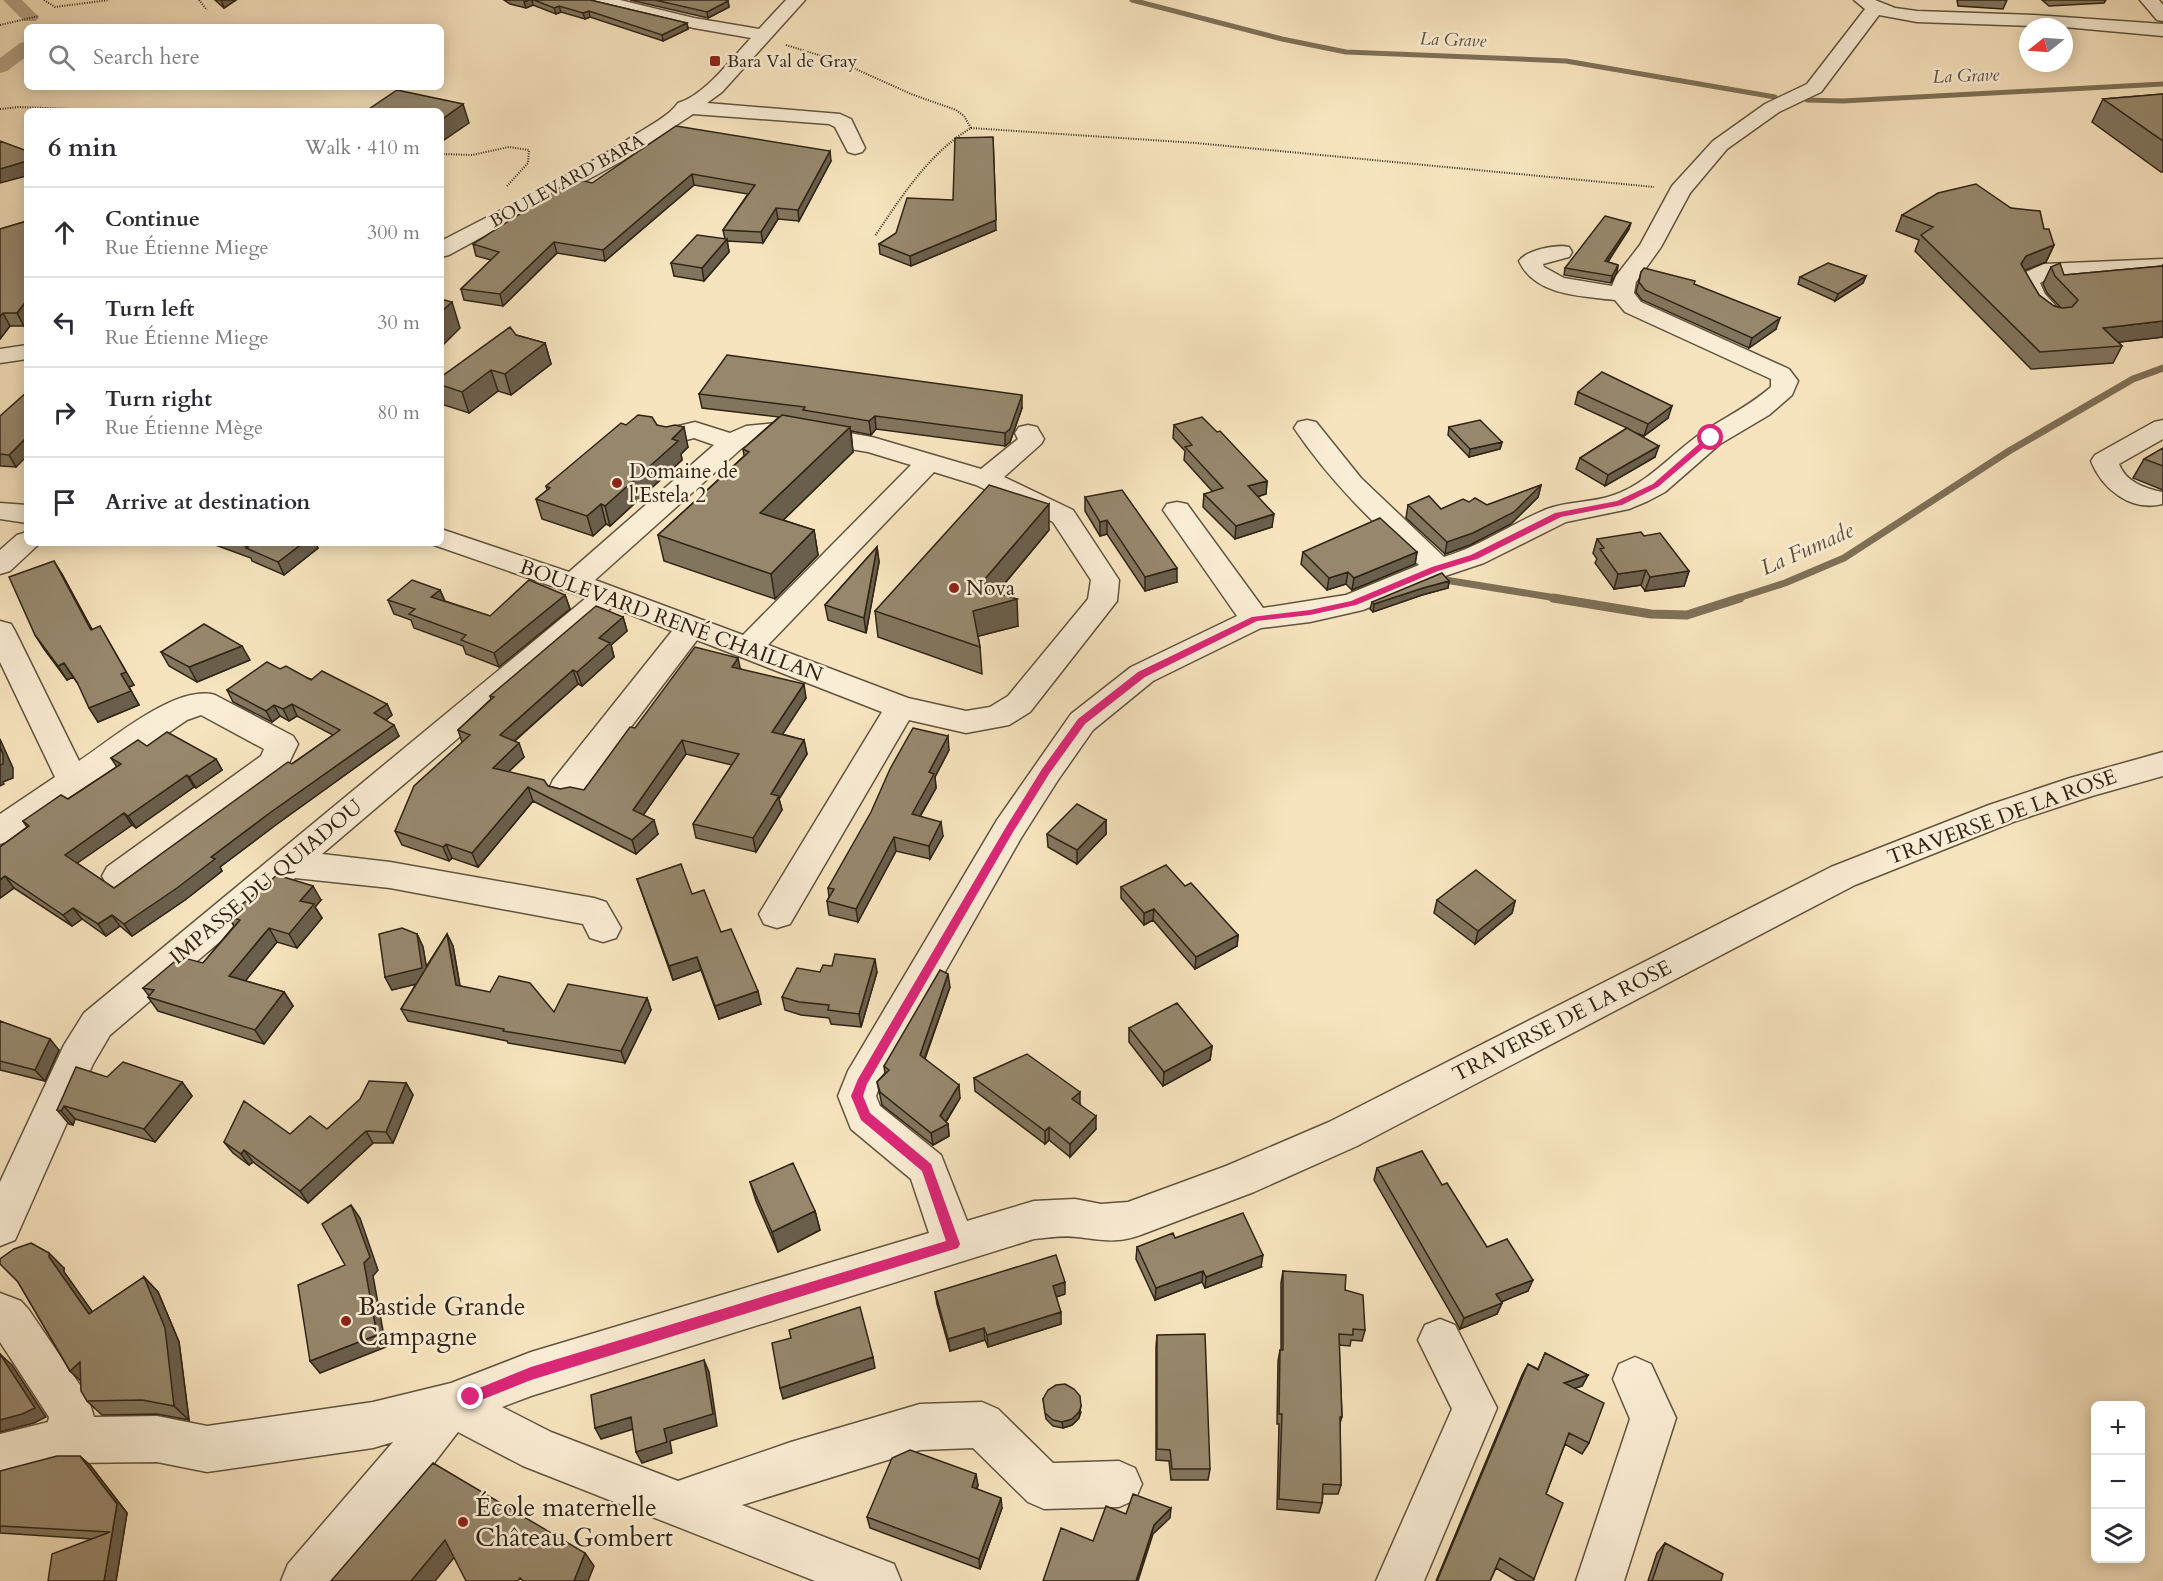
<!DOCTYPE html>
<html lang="en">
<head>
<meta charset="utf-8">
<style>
	body { margin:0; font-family:Cardo,serif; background:#f2f2f3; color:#2b2b33 }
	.controls { position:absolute; right:18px; bottom:18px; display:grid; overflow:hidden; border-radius:9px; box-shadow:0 3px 15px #0003 }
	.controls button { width:54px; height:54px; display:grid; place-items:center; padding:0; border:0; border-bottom:2px solid #e1e1e2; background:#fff; color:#2b2b33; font:30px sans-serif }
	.compass { position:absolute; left:2019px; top:18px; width:54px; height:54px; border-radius:50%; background:#fff; box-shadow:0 3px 15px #0003; rotate:253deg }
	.stop { position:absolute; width:18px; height:18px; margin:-14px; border:4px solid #db2777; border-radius:50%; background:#fff }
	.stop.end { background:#db2777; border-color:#fff; box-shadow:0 2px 6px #0008 }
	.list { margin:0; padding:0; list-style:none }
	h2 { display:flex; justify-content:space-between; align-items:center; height:78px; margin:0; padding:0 24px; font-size:26px }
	h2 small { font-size:20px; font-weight:400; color:#7c7c81 }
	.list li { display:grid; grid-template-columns:39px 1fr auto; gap:18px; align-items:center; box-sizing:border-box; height:90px; padding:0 24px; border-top:2px solid #e1e1e2 }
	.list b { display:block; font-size:22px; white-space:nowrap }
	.list p { margin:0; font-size:20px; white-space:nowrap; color:#7c7c81 }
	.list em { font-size:20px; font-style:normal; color:#7c7c81 }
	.icon { flex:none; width:33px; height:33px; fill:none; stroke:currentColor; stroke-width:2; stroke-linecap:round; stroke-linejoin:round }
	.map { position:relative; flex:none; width:2163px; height:1581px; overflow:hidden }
	.search { position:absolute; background:#fff; box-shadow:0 3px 15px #0003; left:24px; top:24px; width:420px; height:66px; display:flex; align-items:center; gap:15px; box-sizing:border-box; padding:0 21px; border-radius:9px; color:#7c7c81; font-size:22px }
	.panel { position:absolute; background:#fff; box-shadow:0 3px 15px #0003; left:24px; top:108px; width:420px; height:438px; border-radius:9px }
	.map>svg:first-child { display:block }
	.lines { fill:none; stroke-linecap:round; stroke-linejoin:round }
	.stream-far2 { stroke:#7e7058; stroke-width:5 }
	.stream-far1 { stroke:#7e7058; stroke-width:7 }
	.stream { stroke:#7e7058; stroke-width:9 }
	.canal { fill:#b3a385; fill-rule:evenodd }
	.minor-casing { stroke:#61543f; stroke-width:3 }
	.path { stroke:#2f2415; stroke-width:2; stroke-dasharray:1 1.5; stroke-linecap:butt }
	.minor { fill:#faedd5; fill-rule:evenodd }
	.wall { fill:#82755e; stroke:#2f2415; stroke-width:1.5 }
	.shaded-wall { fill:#6a5f4c; stroke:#2f2415; stroke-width:1.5 }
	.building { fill:#97886d; stroke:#2f2415; stroke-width:1.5 }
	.route { fill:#db2777 }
	.poi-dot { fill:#8f2418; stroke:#faedd5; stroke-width:2 }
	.labels { text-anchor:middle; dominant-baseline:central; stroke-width:5; stroke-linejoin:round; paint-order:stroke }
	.far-water-label { font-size:18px; font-style:italic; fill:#5d503c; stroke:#faedd5 }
	.far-poi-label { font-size:18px; fill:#2f2415; stroke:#faedd5; text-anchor:start }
	.far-street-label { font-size:18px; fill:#2f2415; stroke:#faedd5 }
	.poi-label { font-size:21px; fill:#2f2415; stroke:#faedd5; text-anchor:start }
	.street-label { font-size:21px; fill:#2f2415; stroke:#faedd5 }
	.water-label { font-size:22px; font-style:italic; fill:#5d503c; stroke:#faedd5 }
	.near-poi-label { font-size:26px; fill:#2f2415; stroke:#faedd5; text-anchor:start }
</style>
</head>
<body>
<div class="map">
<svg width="2163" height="1581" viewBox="0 0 2163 1581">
	<rect width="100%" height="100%" fill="#f7e4be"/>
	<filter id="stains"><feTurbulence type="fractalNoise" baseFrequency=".00333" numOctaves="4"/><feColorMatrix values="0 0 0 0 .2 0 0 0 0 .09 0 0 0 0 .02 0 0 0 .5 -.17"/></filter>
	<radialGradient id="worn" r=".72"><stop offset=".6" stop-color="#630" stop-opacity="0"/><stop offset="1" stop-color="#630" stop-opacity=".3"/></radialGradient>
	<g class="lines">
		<path class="stream-far2" d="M 1132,0 L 1282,39 L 1346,52 L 1566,61 L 1775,97
			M 1807,100 L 1843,101 L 2163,84"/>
		<path class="stream-far1" d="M 1439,579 L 1562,599
			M 1735,599 L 1785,583 L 1844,558 L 2009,451 L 2133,379 L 2163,368"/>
		<path class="stream" d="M 1553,598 L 1651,614 L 1687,615 L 1740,598"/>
		<path class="canal" d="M 3,0 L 22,0 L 39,17 L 36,21 L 24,21 Z
			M 27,41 L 27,56 L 7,71 L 0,73 L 0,58 L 20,43 Z"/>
		<defs>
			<path id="minor" d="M 589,0 L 620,0 L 694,18 L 759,29 L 786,0 L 805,0 L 722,92 L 707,103 L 840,114 L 851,119 L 865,148 L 862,152 L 855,154 L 848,152 L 835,127 L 829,124 L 693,114 L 622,161 L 449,255 L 441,257 L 441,241 C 506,207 573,175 635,135 C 649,126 669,116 678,103 C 704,96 732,58 751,38 L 694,28 L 592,4 Z
				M 1854,0 L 1875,0 L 1895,8 L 1917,11 L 2034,15 L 2163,24 L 2163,36 L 2064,27 L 1917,22 L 1879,15 L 1821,92 L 1779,112 L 1727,149 L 1690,193 L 1661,247 L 1636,282 L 1634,293 L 1641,302 L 1789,369 L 1798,381 L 1792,395 L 1769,415 L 1720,444 L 1665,492 L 1648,501 L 1629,509 L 1566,522 L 1484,563 L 1445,576 L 1363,610 L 1310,622 L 1261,628 L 1153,681 L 1093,730 L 1058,780 L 1021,838 L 879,1088 L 876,1096 L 880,1106 L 941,1155 L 967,1221 L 1034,1201 L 1075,1199 L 1101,1204 L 1128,1202 L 1226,1166 L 1329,1122 L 1831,867 L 1989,805 L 2070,778 L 2163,752 L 2163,776 L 2092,796 L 2013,822 L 1855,885 L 1357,1146 L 1254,1192 L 1143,1234 C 1117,1244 1103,1240 1077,1237 C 1063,1235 1048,1238 1034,1239 L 531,1396 L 502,1407 L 551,1432 L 678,1481 L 791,1442 L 920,1404 L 982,1402 L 998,1409 L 1053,1463 L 1119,1461 L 1135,1468 L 1142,1484 L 1135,1500 L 1119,1507 L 1044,1509 L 1028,1502 L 973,1448 L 920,1450 L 742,1505 L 894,1564 L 901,1581 L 815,1581 L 523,1466 L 458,1432 L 421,1480 L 336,1581 L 281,1581 L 288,1564 L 393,1442 L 373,1448 L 207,1472 L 157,1462 L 68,1463 L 0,1480 L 0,1434 L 48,1422 L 49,1417 L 0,1342 L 0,1293 L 21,1301 L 29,1310 L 88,1397 L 94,1417 L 157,1416 L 207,1426 L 373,1402 L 451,1383 L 531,1352 L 929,1233 L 911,1179 L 851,1129 L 838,1096 L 848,1071 L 997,820 L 1071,714 L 1131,667 L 1237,616 L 1163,510 L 1167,504 L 1177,502 L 1187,504 L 1263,608 L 1346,595 L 1419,565 C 1373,523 1329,480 1294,428 L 1298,422 L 1307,420 L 1316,422 L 1361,478 L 1444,557 C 1481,546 1512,523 1547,509 C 1568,501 1593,503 1614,495 C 1650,482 1672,453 1703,432 C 1727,416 1748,407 1771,387 L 1771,379 L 1625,312 L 1615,300 C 1581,296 1535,296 1519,261 C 1526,250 1557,244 1569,247 L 1572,252 L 1569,257 L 1543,264 L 1544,267 L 1564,278 L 1612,286 L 1616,276 L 1640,245 L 1672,186 L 1713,141 L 1765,104 L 1807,84 L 1865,9 Z
				M 2140,0 L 2159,0 L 2163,5 L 2163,21 L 2157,20 Z
				M 2163,259 L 2163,273 L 2049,278 L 2040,283 L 2045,294 L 2063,314 L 2059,319 C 2036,325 2023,299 2015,280 L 2019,275 L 2044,264 Z
				M 27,345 L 27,359 L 0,363 L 0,349 Z
				M 2163,420 L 2163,439 L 2119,464 C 2126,482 2144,488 2162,492 L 2162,504 C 2131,512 2102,489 2091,461 L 2095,455 L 2154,422 Z
				M 695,422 L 730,433 L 746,426 L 786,422 L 872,437 L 981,469 L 1018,439 L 1015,433 L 1019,427 L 1028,425 L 1037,427 L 1044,439 L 1041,444 L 1004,477 L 1073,510 L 1119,580 L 1117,601 L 1030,712 L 1009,725 L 966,733 L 909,720 L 790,924 L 777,928 L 764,924 L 759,914 L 882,712 L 697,640 L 577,798 L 565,801 L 553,798 L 549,789 L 553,780 L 672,631 L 612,607 L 322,854 L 390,862 L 594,898 L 606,902 L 621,928 L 616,938 L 603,942 L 590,938 L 583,924 L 390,888 L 295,878 L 110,1035 L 93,1064 L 15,1240 L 0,1246 L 0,1182 L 64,1045 L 84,1013 L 586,598 L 431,544 L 441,543 L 441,529 L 569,572 L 714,445 L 694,438 L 671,444 L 662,442 L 658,436 L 662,430 ZM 786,438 L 868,452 L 911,465 L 743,635 L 595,580 L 742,448 L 753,441 ZM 934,472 L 976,485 L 1053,522 L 1091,580 L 1088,599 L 1008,696 L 990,707 L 966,711 L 908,698 L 768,645 Z
				M 0,503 L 27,505 L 27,523 L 0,519 Z
				M 27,532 L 27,543 L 40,543 L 10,571 L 0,574 L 0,550 L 17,535 Z
				M 0,621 L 11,624 L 15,631 L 79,761 C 111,740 176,684 215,695 L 293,736 L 298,744 L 285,771 L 131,885 L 119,889 L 107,885 L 102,876 L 107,867 L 261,756 L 264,749 L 201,715 L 187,720 L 12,840 L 0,844 L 0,814 L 55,777 L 0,662 Z
				M 1440,1319 L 1455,1325 L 1497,1408 L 1424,1581 L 1376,1581 L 1452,1409 L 1418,1340 L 1425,1325 Z
				M 1635,1357 L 1651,1364 L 1676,1418 L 1624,1581 L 1576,1581 L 1630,1419 L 1613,1379 L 1619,1364 Z"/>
		</defs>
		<use href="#minor" class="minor-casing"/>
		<path class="path" d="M 44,0 L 55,7 L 109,0
			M 199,0 L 207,10
			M 0,25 L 39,16
			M 786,45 L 838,61 L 911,94 L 956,110 L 964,116 L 971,128 C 929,153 902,196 875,236
			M 0,109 L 19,107 L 120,111
			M 971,128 L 1196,143 L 1654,187
			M 441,154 L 472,155 L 509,147 L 529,150 L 528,163 L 507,186"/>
		<use href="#minor" class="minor"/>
	</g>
	<path class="wall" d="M 215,0 L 236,0 L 224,8 Z
		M 504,0 L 590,0 L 687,23 L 688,29 L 663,41 L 590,17 L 585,19 L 561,12 L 556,14 L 533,5 L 526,8 L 510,4 Z
		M 630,0 L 726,0 L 728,1 L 729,7 L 708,18 Z
		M 1957,0 L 2007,0 L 2003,9 L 1958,6 Z
		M 2042,0 L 2106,0 L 2104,3 L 2049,6 Z
		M 2163,94 L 2163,172 L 2161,172 L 2092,122 L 2103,99 Z
		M 831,161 L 799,221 L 778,219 L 763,243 L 727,241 L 729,252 L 704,281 L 674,276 L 671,263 L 725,239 L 723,230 L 748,194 L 694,185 L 605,261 L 557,253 L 503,306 L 464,300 L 461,289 L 491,260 L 476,256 L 473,244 L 592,183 Z
		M 953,200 L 996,230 L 911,266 L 880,254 L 879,244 Z
		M 2011,208 L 2044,229 L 2054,245 L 2046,262 L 2024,270 L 2039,295 L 2054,306 L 2061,308 L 2047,293 L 2043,284 L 2051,267 L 2064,275 L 2162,266 L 2163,264 L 2163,337 L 2118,342 L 2122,346 L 2113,363 L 2031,369 L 1915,251 L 1919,240 L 1896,231 L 1902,215 Z
		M 27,221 L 27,322 L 24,326 L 10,326 L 0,339 L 0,229 Z
		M 1629,229 L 1608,262 L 1618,265 L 1617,272 L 1611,283 L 1564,275 L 1565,268 Z
		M 1641,272 L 1694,284 L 1776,329 L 1749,348 L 1642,300 L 1636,292 Z
		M 1866,276 L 1863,283 L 1835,301 L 1798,284 L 1800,277 Z
		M 516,335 L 545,343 L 551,364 L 511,395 L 498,391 L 469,413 L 441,404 L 441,377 Z
		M 1578,392 L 1668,418 L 1644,436 L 1633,432 L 1655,457 L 1605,486 L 1576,469 L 1580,458 L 1627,428 L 1575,404 Z
		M 699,394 L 1022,408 L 1010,442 L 1005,446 L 876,429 L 871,435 L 851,431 L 853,452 L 783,520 L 814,530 L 818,555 L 775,599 L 664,561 L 658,535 L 744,456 L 743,449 L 779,417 L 702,408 Z
		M 0,416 L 16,467 L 0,466 Z
		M 626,425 L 657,425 L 688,447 L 681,454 L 682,460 L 610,526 L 606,524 L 593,536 L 542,519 L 536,499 L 547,490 L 546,486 Z
		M 1174,425 L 1217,432 L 1267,481 L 1266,494 L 1257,497 L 1272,527 L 1235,539 L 1203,507 L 1204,494 L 1213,492 L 1184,460 L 1185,451 L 1173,438 Z
		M 1449,427 L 1502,442 L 1500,449 L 1469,457 L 1448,435 Z
		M 2163,448 L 2163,492 L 2163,490 L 2133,478 L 2144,459 Z
		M 1541,485 L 1538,497 L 1511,524 L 1470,545 L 1445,554 L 1406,518 L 1408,505 L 1441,509 L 1469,502 L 1487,505 Z
		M 1085,497 L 1177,582 L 1145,591 L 1107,534 L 1100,536 L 1085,511 Z
		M 1049,530 L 997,593 L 1018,626 L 978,636 L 980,647 L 982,674 L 878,637 L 875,611 Z
		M 1644,536 L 1689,571 L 1684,586 L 1645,591 L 1641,585 L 1614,589 L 1595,563 L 1597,559 L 1593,553 L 1597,539 Z
		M 210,543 L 315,543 L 318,548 L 284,575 L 252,561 L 251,558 Z
		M 877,547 L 879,562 L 866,633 L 828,620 L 825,605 Z
		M 1303,552 L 1417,552 L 1415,564 L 1352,590 L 1346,584 L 1327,590 L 1301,564 Z
		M 62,574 L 92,629 L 134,685 L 129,687 L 139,705 L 98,722 L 79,685 L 73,677 L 67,680 L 44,649 L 35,635 Z
		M 1449,581 L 1448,588 L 1422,595 L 1373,612 L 1370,609 L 1372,602 Z
		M 440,590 L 445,601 L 490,616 L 565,595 L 570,609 L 499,667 L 466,654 L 463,646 L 414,628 L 411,620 L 394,614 L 388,600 Z
		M 623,617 L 627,631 L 611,645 L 614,657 L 582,686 L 578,684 L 515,741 L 524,757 L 508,772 L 548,786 L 560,789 L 584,790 L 635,728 L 741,669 L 806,698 L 782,734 L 804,740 L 807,754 L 779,799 L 782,810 L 756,852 L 696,838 L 693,824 L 732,765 L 686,754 L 643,815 L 658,834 L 636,854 L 533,801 L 478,867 L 452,858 L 449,861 L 402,845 L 395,831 L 462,742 L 458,730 L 491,699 L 490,696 Z
		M 161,652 L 250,660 L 197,682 L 169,666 Z
		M 280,669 L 387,704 L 392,715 L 386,720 L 399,736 L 277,824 L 220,867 L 222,871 L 185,900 L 132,936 L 120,926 L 106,936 L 82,919 L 72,926 L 14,888 L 0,898 L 0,847 L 27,827 L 23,821 L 68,799 L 117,767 L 111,758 L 147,746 L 216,759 L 222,770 L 196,788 L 194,787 L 136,828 L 132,825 L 77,863 L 114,888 L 333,735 L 297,716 L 289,721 L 280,716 L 272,722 L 233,702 L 227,690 Z
		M 949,750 L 935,777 L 936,788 L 920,817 L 943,836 L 930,859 L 896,851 L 858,922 L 829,915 L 827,901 L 829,897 L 828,888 Z
		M 1106,820 L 1106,834 L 1077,864 L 1048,847 L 1047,834 Z
		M 637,879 L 692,894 L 721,932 L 761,1004 L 719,1019 L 701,970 L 673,980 Z
		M 1185,886 L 1238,935 L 1237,946 L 1195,969 L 1153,920 L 1144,925 L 1121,898 L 1121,887 Z
		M 321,900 L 315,907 L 322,918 L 297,948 L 277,942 L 245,981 L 284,992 L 293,1006 L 264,1044 L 158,1011 L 148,997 L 149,996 L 143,988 L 203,963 L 234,926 L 228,916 Z
		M 1437,900 L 1515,901 L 1512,913 L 1475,944 L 1434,913 Z
		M 417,934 L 423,947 L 426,967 L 447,934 L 453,946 L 460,986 L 554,1012 L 647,998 L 651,1010 L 625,1063 L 508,1043 L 507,1041 L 408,1021 L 401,1009 L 416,984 L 392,990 L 385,977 Z
		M 820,972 L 877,972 L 861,1027 L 831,1024 L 829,1018 L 801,1015 L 785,1010 L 782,997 Z
		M 950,987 L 925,1059 L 960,1098 L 946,1122 L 948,1124 L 949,1136 L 933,1145 L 882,1105 L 877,1082 L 885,1073 L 884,1066 Z
		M 0,1021 L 59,1050 L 45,1081 L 0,1070 Z
		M 1129,1028 L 1212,1046 L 1210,1060 L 1163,1086 L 1129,1042 Z
		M 107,1077 L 182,1082 L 192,1096 L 155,1142 L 75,1119 L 73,1125 L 69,1124 L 57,1110 Z
		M 974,1078 L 1080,1104 L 1096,1129 L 1070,1157 L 1049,1140 L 1045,1144 L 975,1091 Z
		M 406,1083 L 413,1095 L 393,1143 L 373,1143 L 308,1203 L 253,1162 L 249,1165 L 233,1153 L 224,1142 L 290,1134 L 327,1129 Z
		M 1377,1168 L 1442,1185 L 1487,1247 L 1528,1291 L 1501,1302 L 1502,1303 L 1497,1314 L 1460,1329 L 1374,1180 Z
		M 750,1182 L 815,1211 L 820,1230 L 778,1252 L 756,1201 Z
		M 1137,1247 L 1261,1267 L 1205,1288 L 1202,1282 L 1155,1300 L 1136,1259 Z
		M 64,1268 L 64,1272 L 92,1312 L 144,1277 L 158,1292 L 179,1342 L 189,1420 L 157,1414 L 102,1415 L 87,1401 L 81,1381 L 70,1371 L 18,1282 Z
		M 1283,1271 L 1345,1290 L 1365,1330 L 1362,1341 L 1351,1340 L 1350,1346 L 1339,1345 L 1342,1417 L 1340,1423 L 1341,1485 L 1338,1494 L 1323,1494 L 1322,1503 L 1319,1513 L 1277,1509 L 1279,1424 L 1277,1424 L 1278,1361 L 1280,1350 L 1281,1350 L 1281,1283 Z
		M 935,1292 L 1065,1294 L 1056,1297 L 1061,1324 L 988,1347 L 985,1340 L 950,1351 L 937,1304 Z
		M 1157,1335 L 1210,1469 L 1208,1480 L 1171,1480 L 1169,1461 L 1156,1460 L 1156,1347 Z
		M 1545,1353 L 1588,1375 L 1582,1386 L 1575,1388 L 1589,1443 L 1582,1454 L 1565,1444 L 1546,1494 L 1534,1579 L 1533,1581 L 1517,1581 L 1496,1568 L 1490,1581 L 1436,1581 L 1522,1375 L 1528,1364 L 1538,1369 Z
		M 1043,1399 L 1081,1412 L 1079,1418 L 1072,1425 L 1063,1428 L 1053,1426 L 1046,1419 Z
		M 90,1465 L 127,1513 L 116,1581 L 92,1539 L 0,1533 L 0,1471 Z
		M 978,1485 L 977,1489 L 1002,1508 L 980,1569 L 870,1528 L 867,1517 Z
		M 1665,1543 L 1721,1581 L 1648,1581 L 1657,1553 Z"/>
	<path class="shaded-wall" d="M 221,0 L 236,0 L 224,8 Z
		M 529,0 L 532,0 L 533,5 L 526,8 L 524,2 Z
		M 728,1 L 729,7 L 708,18 L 707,12 Z
		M 559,6 L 561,12 L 556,14 L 554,8 Z
		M 589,11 L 590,17 L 585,19 L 583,13 Z
		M 687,23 L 688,29 L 663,41 L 662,35 Z
		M 463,104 L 469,123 L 441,142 L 441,120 Z
		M 993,137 L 996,230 L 911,266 L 910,256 L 996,220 Z
		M 830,151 L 831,161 L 799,221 L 798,210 Z
		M 27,161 L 27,175 L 24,173 L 26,176 L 0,183 L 0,169 Z
		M 692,174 L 694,185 L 605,261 L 603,250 Z
		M 776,208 L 778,219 L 763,243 L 761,232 Z
		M 1631,223 L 1629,229 L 1603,268 L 1605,261 Z
		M 727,239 L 729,252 L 704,281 L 702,268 Z
		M 554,242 L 557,253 L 503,306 L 500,294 Z
		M 2054,245 L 2046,262 L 2018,273 L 2021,264 L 2026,256 Z
		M 1618,265 L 1617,272 L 1611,283 L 1612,276 Z
		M 1866,276 L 1863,283 L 1835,301 L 1838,294 Z
		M 27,300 L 27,322 L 24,326 L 17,313 Z
		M 452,302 L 460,328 L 441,347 L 441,312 Z
		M 3,313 L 10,326 L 0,339 L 0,317 Z
		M 1780,318 L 1776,329 L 1749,348 L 1752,338 Z
		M 2163,321 L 2163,337 L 2095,345 L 2103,328 Z
		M 545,343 L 551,364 L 511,395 L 505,374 Z
		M 491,370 L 498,391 L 469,413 L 462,392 Z
		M 1022,395 L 1022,408 L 1010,442 L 1005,446 L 1005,433 Z
		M 1672,406 L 1668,418 L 1644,436 L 1648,424 Z
		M 875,416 L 876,429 L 871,435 L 869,421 Z
		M 684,427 L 688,447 L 681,454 L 682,460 L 610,526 L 605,506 Z
		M 850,427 L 853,452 L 765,538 L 760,513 Z
		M 27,437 L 27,456 L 16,467 L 9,455 Z
		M 1502,442 L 1500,449 L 1469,457 L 1470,449 Z
		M 1659,446 L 1655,457 L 1605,486 L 1608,475 Z
		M 1267,481 L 1266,494 L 1246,500 L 1248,486 Z
		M 1541,485 L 1538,497 L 1511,524 L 1470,545 L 1445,554 L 1447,542 Z
		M 601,504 L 606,524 L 593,536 L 587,516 Z
		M 1049,504 L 1049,530 L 984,608 L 1017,599 L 1018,626 L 975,637 L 973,611 L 978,587 Z
		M 1274,514 L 1272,527 L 1235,539 L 1236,526 Z
		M 1107,520 L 1107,534 L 1100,536 L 1100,522 Z
		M 814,530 L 818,555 L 775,599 L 771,574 Z
		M 303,543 L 315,543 L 318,548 L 284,575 L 278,562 Z
		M 877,547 L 879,562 L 866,633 L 864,618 Z
		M 1417,552 L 1415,564 L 1352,590 L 1354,578 Z
		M 54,561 L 62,574 L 99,644 L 91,630 Z
		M 1177,568 L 1177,582 L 1145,591 L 1145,577 Z
		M 1646,570 L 1641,585 L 1614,589 L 1618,574 Z
		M 1689,571 L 1684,586 L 1645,591 L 1650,577 Z
		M 1348,572 L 1346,584 L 1327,590 L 1329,578 Z
		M 1449,581 L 1448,588 L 1422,595 L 1373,612 L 1374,604 L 1423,588 Z
		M 440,590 L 446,604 L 431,597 Z
		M 565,595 L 570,609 L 499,667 L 494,653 Z
		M 623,617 L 627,631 L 611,645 L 614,657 L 582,686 L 577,672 L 599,638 Z
		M 100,626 L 134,685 L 129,687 L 139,705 L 98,722 L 89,708 L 121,674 Z
		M 242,646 L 250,660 L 197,682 L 189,667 Z
		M 738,658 L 741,672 L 732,667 Z
		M 64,663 L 73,677 L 67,680 L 58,666 Z
		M 573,670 L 578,684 L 505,749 L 500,735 Z
		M 804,684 L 806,698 L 775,746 L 772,732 Z
		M 292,704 L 297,716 L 289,721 L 283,709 Z
		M 387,704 L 392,715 L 379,725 L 374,713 Z
		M 274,705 L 280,716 L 272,722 L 266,711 Z
		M 394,725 L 399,736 L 277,824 L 220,867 L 222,871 L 185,900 L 132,936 L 124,924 L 211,857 L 271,812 Z
		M 948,736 L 949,750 L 935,777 L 936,788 L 913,828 L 912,814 L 929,772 Z
		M 0,739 L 13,768 L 13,778 L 3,782 L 4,784 L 0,786 Z
		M 682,740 L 686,754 L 637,824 L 633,810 Z
		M 804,740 L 807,754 L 779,799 L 782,810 L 756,852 L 753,838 L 771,794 Z
		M 519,743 L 524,757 L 498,782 L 493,768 Z
		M 216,759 L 222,770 L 196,788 L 189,777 Z
		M 187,775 L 194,787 L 136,828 L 128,816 Z
		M 528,787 L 533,801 L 478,867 L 472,853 Z
		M 124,813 L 132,825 L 73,866 L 65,855 Z
		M 654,820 L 658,834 L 636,854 L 632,840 Z
		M 1106,820 L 1106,834 L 1077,864 L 1077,850 Z
		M 941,822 L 943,836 L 930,859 L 929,846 Z
		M 894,837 L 896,851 L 858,922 L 856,909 Z
		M 446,844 L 452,858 L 449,861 L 443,847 Z
		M 5,876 L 14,888 L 0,898 L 0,880 Z
		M 313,886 L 321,900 L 315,907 L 322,918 L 297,948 L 289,934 L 300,901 Z
		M 1515,901 L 1512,913 L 1475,944 L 1478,931 Z
		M 73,908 L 82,919 L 72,926 L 63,915 Z
		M 1154,909 L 1153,920 L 1144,925 L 1144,913 Z
		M 112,915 L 120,926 L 106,936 L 98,924 Z
		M 269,928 L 277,942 L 238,990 L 229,976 Z
		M 417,934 L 423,947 L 429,981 L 392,990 L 385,977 Z
		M 447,934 L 453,946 L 462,998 L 456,985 Z
		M 1238,935 L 1237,946 L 1195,969 L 1196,957 Z
		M 697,957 L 701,970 L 673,980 L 669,966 Z
		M 875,959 L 877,972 L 861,1027 L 859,1014 Z
		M 948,974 L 950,987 L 921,1068 L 920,1055 Z
		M 758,991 L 761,1004 L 719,1019 L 715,1006 Z
		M 284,992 L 293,1006 L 264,1044 L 255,1030 Z
		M 647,998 L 651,1010 L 625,1063 L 621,1051 Z
		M 50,1039 L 59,1050 L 45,1081 L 35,1070 Z
		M 1212,1046 L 1210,1060 L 1163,1086 L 1164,1072 Z
		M 182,1082 L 192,1096 L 155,1142 L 144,1129 Z
		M 406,1083 L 413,1095 L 393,1143 L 386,1132 Z
		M 959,1085 L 960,1098 L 943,1126 L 948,1124 L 949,1136 L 933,1145 L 931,1133 L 940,1116 Z
		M 1080,1092 L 1080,1104 L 1073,1112 L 1072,1099 Z
		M 64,1106 L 75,1119 L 73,1125 L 61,1111 Z
		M 1096,1116 L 1096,1129 L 1070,1157 L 1070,1144 Z
		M 1049,1127 L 1049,1140 L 1045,1144 L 1045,1131 Z
		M 366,1131 L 373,1143 L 308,1203 L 300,1191 Z
		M 244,1150 L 253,1162 L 249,1165 L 241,1154 Z
		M 351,1205 L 360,1218 L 378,1270 L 373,1276 L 386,1347 L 320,1373 L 310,1361 L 377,1335 Z
		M 815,1211 L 820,1230 L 778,1252 L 772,1232 Z
		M 49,1253 L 64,1268 L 64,1272 L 104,1328 L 89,1314 L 49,1257 Z
		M 1263,1255 L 1261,1267 L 1205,1288 L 1206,1277 Z
		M 1203,1271 L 1202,1282 L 1155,1300 L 1156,1288 Z
		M 144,1277 L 158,1292 L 179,1342 L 189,1420 L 174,1406 Z
		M 1533,1280 L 1528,1291 L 1491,1306 L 1496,1294 Z
		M 1065,1282 L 1065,1294 L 1053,1298 L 1053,1286 Z
		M 1502,1303 L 1497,1314 L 1460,1329 L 1464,1318 Z
		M 1061,1312 L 1061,1324 L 988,1347 L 987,1335 Z
		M 984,1328 L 985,1340 L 950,1351 L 948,1339 Z
		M 0,1354 L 12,1365 L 46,1417 L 34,1423 L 0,1432 Z
		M 873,1357 L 875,1368 L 783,1399 L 780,1388 Z
		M 704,1360 L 709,1372 L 717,1426 L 670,1441 L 672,1453 L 642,1463 L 636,1452 L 664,1429 Z
		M 80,1362 L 85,1385 L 70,1371 Z
		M 1588,1375 L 1582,1386 L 1558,1394 L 1564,1383 Z
		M 1081,1406 L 1079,1418 L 1072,1425 L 1063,1428 L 1062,1422 Z
		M 631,1417 L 637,1428 L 601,1439 L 595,1428 Z
		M 80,1456 L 90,1465 L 127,1513 L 116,1581 L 104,1581 L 117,1504 Z
		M 976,1474 L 978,1485 L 973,1498 L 972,1487 Z
		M 1001,1498 L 1002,1508 L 980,1569 L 979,1559 Z
		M 1171,1508 L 1170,1518 L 1153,1534 L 1138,1581 L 1136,1581 L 1154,1525 Z
		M 445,1540 L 457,1554 L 435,1581 L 411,1581 Z
		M 585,1553 L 594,1566 L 588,1581 L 574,1581 Z"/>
	<path class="building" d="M 534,0 L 590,0 L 687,23 L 662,35 L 589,11 L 583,13 L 559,6 L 554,8 Z
		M 655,0 L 726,0 L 728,1 L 707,12 Z
		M 397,90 L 463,104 L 441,120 L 441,111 L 366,111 Z
		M 2163,94 L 2163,141 L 2103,99 Z
		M 676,126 L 830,151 L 798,210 L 776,208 L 761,232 L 723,230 L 755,185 L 692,174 L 603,250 L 554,242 L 500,294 L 461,289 L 499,252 L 473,244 L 571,181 L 576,179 L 592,183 Z
		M 993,137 L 996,220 L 910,256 L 879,244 L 896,233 L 907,198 L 953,200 L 955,138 Z
		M 0,141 L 27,151 L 27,161 L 0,169 Z
		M 1976,184 L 2011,208 L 2040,211 L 2044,229 L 2049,229 L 2054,245 L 2026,256 L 2021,264 L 2039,295 L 2054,306 L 2062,308 L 2072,307 L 2078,300 L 2055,276 L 2051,267 L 2058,264 L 2060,263 L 2064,275 L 2163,266 L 2163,321 L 2103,328 L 2122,346 L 2040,352 L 1921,235 L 1933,227 L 1902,215 L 1938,193 Z
		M 1605,216 L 1631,223 L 1605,261 L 1618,265 L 1612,276 L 1565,268 Z
		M 27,221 L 27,300 L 17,313 L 3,313 L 0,317 L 0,229 Z
		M 697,235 L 727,239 L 702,268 L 671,263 Z
		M 1828,263 L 1866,276 L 1838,294 L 1800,277 Z
		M 1644,268 L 1695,281 L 1694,284 L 1780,318 L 1752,338 L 1645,290 L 1639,282 L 1641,272 Z
		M 441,299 L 452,302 L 441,312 Z
		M 510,327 L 516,335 L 545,343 L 505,374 L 491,370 L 462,392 L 441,385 L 441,377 Z
		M 727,355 L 1022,395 L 1010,429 L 1005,433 L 875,416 L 869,421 L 803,410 L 805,407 L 699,394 Z
		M 1602,372 L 1672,406 L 1648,424 L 1578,392 Z
		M 27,392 L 27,437 L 9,455 L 0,454 L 0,416 Z
		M 638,415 L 652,417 L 657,425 L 666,427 L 675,425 L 684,427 L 672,439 L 678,441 L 605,506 L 601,504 L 587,516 L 536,499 L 550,488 L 546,486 L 621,423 L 626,425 Z
		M 782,415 L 850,427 L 760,513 L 814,530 L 771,574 L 658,535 L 749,452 L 743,449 Z
		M 1202,417 L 1217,432 L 1220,431 L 1267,481 L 1248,486 L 1274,514 L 1236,526 L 1204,494 L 1223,488 L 1185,447 L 1192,445 L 1174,425 Z
		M 1480,420 L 1502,442 L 1470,449 L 1449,427 Z
		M 1627,428 L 1659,446 L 1608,475 L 1580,458 Z
		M 2163,448 L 2163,466 L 2144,459 Z
		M 989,485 L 1049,504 L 978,587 L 1017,599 L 973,611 L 980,647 L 875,611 Z
		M 1541,485 L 1514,512 L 1473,533 L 1447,542 L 1408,505 L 1429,496 L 1441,509 L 1463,499 L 1469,502 L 1475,498 L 1487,505 Z
		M 1122,490 L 1177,568 L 1145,577 L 1107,520 L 1100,522 L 1085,497 Z
		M 1380,518 L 1417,552 L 1354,578 L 1348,572 L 1329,578 L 1303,552 Z
		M 1641,532 L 1644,536 L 1660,533 L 1689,571 L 1650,577 L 1646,570 L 1618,574 L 1600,549 L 1604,548 L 1597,539 Z
		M 237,543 L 303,543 L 278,562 L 246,548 L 248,547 Z
		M 877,547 L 864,618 L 825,605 Z
		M 54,561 L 91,630 L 100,626 L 126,672 L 121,674 L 131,691 L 89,708 L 77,682 L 64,663 L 58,666 L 35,635 L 9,577 Z
		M 1442,573 L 1449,581 L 1423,588 L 1374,604 L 1372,602 Z
		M 412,580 L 440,590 L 431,597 L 490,616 L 529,580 L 565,595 L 494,653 L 461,640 L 466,635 L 409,614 L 415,609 L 388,600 Z
		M 596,606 L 623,617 L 599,638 L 610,643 L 577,672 L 573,670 L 500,735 L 519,743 L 493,768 L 544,780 L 548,786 L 560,789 L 570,787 L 584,790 L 630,727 L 635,728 L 695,647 L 738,658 L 732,667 L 804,684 L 772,732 L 804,740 L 771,794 L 779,796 L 753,838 L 693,824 L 739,754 L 682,740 L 633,810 L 654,820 L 632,840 L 528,787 L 472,853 L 446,844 L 443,847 L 395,831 L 414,786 L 470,735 L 458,730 L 494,697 L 490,696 Z
		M 204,624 L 242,646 L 189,667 L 161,652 Z
		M 267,662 L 280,669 L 286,666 L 311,680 L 322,671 L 387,704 L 374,713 L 394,725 L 271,812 L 211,857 L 215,859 L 177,888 L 124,924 L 112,915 L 98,924 L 73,908 L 63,915 L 5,876 L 0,880 L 0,847 L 29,826 L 23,821 L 61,795 L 68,799 L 121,764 L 111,758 L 138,740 L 147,746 L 167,732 L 216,759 L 189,777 L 187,775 L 128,816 L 124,813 L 65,855 L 114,888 L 288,762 L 292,764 L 340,730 L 292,704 L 283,709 L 274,705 L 266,711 L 227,690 Z
		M 913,728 L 948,736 L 929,772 L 934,774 L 912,814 L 941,822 L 929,846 L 894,837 L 856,909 L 827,901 L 834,889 L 828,888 L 871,812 L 890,769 Z
		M 0,747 L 3,754 L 3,764 L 0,765 Z
		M 1077,804 L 1106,820 L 1077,850 L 1047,834 Z
		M 681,864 L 692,894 L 704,890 L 721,932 L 731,929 L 758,991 L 715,1006 L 697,957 L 669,966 L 637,879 Z
		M 1166,865 L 1185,886 L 1191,883 L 1238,935 L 1196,957 L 1154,909 L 1144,913 L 1121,887 Z
		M 1476,870 L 1515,901 L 1478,931 L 1437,900 Z
		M 277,875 L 313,886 L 300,901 L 314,904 L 289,934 L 269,928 L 229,976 L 284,992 L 255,1030 L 148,997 L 154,990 L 143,988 L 180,957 L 203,963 L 240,920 L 228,916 Z
		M 402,928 L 417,934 L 422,968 L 385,977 L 379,934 Z
		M 447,934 L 456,985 L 490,992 L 499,976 L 530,983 L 554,1012 L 568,984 L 647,998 L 621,1051 L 503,1031 L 504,1029 L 401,1009 Z
		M 835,954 L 875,959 L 859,1014 L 828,1010 L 829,1005 L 799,1002 L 782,997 L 797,968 L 820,972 L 823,965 L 832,966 Z
		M 940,970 L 948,974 L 920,1055 L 959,1085 L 940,1116 L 948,1124 L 931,1133 L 880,1092 L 877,1082 L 889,1070 L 884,1066 Z
		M 1177,1003 L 1212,1046 L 1164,1072 L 1129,1028 Z
		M 0,1021 L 50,1039 L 35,1070 L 0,1061 Z
		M 1027,1054 L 1080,1092 L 1072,1099 L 1096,1116 L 1070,1144 L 1049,1127 L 1045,1131 L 974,1078 Z
		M 123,1062 L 182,1082 L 144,1129 L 64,1106 L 61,1111 L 57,1110 L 76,1067 L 107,1077 Z
		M 369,1081 L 406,1083 L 386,1132 L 366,1131 L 300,1191 L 244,1150 L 241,1154 L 224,1142 L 244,1101 L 290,1134 L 310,1116 L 327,1129 L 360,1099 Z
		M 1422,1151 L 1442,1185 L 1447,1183 L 1487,1247 L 1507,1239 L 1533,1280 L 1496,1294 L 1502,1303 L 1464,1318 L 1377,1168 Z
		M 793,1163 L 815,1211 L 772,1232 L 750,1182 Z
		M 351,1205 L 370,1257 L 364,1263 L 377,1335 L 310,1361 L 298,1285 L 345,1265 L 322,1224 Z
		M 1243,1213 L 1263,1255 L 1206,1277 L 1203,1271 L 1156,1288 L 1137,1247 L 1173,1233 L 1175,1238 Z
		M 31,1243 L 49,1253 L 49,1257 L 89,1314 L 144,1277 L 165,1328 L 174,1406 L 142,1400 L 87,1401 L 81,1391 L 80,1362 L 70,1371 L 18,1282 L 0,1264 L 0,1259 L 14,1249 Z
		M 1056,1255 L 1065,1282 L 1053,1286 L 1061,1312 L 987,1335 L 984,1328 L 948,1339 L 935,1292 Z
		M 1283,1271 L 1346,1275 L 1345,1290 L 1363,1295 L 1365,1330 L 1353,1329 L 1353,1335 L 1339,1334 L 1342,1417 L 1340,1417 L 1341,1485 L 1323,1484 L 1322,1503 L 1279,1499 L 1282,1414 L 1279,1414 L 1280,1350 L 1283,1350 Z
		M 860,1307 L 873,1357 L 780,1388 L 772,1343 L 791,1338 L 789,1330 Z
		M 1205,1334 L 1210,1469 L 1172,1469 L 1170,1450 L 1157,1449 L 1157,1335 Z
		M 1545,1353 L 1588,1375 L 1564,1383 L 1604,1403 L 1589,1443 L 1569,1433 L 1546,1494 L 1563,1503 L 1534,1579 L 1500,1558 L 1490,1581 L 1437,1581 L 1528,1364 L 1538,1370 Z
		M 0,1354 L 35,1408 L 22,1414 L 0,1420 Z
		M 704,1360 L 713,1414 L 664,1429 L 667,1442 L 636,1452 L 631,1417 L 595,1428 L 591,1395 Z
		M 1065,1384 L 1074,1389 L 1080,1396 L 1081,1406 L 1079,1412 L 1072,1419 L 1062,1422 L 1053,1420 L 1045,1413 L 1043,1399 L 1048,1390 L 1056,1385 Z
		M 910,1450 L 976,1474 L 972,1487 L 1001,1498 L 979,1559 L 867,1517 L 892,1458 Z
		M 57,1456 L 80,1456 L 117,1504 L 104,1581 L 48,1581 L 52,1554 L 110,1532 L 0,1526 L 0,1471 Z
		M 433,1463 L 585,1553 L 574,1581 L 523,1581 L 520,1578 L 518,1581 L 466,1581 L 445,1540 L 411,1581 L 331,1581 Z
		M 1133,1494 L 1171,1508 L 1154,1525 L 1136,1581 L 1043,1581 L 1061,1528 L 1093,1541 L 1106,1506 L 1126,1514 Z
		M 1665,1543 L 1723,1574 L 1721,1581 L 1652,1581 Z"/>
	<path class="route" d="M 1708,436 L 1715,438 L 1658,487 L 1622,505 L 1561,517 L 1477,559 L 1438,571 L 1356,605 L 1310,615 L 1257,621 L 1145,677 L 1085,724 L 1049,774 L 1013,832 L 867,1084 L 863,1096 L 870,1113 L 931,1164 L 960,1244 L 958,1248 L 531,1380 L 471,1404 L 467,1402 L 465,1397 L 467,1393 L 531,1367 L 946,1241 L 922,1171 L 861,1120 L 851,1096 L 858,1079 L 1006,827 L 1042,769 L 1078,719 L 1138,672 L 1252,617 L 1310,610 L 1351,601 L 1432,567 L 1471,555 L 1555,513 L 1617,501 L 1653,484 Z"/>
	<g class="poi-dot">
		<rect x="709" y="55" width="12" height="12" rx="3"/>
		<circle cx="617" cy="483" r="6"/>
		<circle cx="954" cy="588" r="6"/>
		<circle cx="346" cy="1321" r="6"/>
		<circle cx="463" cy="1522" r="6"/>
	</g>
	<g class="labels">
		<g class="far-water-label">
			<text transform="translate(1453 40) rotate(2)">La Grave</text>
			<text transform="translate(1966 76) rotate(-2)">La Grave</text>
		</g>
		<g class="far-poi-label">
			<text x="727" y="61">Bara Val de Gray</text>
		</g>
		<g class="far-street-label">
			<text transform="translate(567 181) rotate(-29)">BOULEVARD BARA</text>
		</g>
		<g class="poi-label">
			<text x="629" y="471">Domaine de<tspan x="629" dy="24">l'Estela 2</tspan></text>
			<text x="966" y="588">Nova</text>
		</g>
		<g class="street-label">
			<text transform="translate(671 621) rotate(20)">BOULEVARD RENÉ CHAILLAN</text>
			<text transform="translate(2002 817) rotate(-20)">TRAVERSE DE LA ROSE</text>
			<text transform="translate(266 882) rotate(-40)">IMPASSE DU QUIADOU</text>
			<text transform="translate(1562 1021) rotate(-27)">TRAVERSE DE LA ROSE</text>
		</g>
		<g class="water-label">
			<text transform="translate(1807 549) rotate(-24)">La Fumade</text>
		</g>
		<g class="near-poi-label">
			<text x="358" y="1306">Bastide Grande<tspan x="358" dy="30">Campagne</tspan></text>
			<text x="475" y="1507">École maternelle<tspan x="475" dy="30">Château Gombert</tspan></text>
		</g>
	</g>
	<rect width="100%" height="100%" filter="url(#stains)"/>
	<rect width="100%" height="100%" fill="url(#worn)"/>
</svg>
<div class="controls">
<button>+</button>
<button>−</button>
<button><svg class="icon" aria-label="layers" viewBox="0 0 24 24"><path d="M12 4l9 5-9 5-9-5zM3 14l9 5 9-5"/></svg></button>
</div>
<svg class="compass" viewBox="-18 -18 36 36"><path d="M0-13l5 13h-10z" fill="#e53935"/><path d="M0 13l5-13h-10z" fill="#7c7c81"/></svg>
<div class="stop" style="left:1711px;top:438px"></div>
<div class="stop end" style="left:471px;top:1397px"></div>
<div class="search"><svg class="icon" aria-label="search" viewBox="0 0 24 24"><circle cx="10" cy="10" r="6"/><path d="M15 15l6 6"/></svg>Search here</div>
<section class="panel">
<h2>6 min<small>Walk · 410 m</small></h2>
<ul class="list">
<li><svg class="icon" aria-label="ahead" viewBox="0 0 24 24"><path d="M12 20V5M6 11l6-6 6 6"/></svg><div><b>Continue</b><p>Rue Étienne Miege</p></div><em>300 m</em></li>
<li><svg class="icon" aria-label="left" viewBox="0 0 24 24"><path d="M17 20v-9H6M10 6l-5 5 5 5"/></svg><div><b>Turn left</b><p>Rue Étienne Miege</p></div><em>30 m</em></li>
<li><svg class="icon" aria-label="right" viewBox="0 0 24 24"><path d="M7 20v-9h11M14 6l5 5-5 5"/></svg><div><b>Turn right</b><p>Rue Étienne Mège</p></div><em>80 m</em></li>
<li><svg class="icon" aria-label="arrive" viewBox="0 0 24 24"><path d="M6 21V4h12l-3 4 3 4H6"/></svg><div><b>Arrive at destination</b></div></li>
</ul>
</section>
</div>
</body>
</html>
